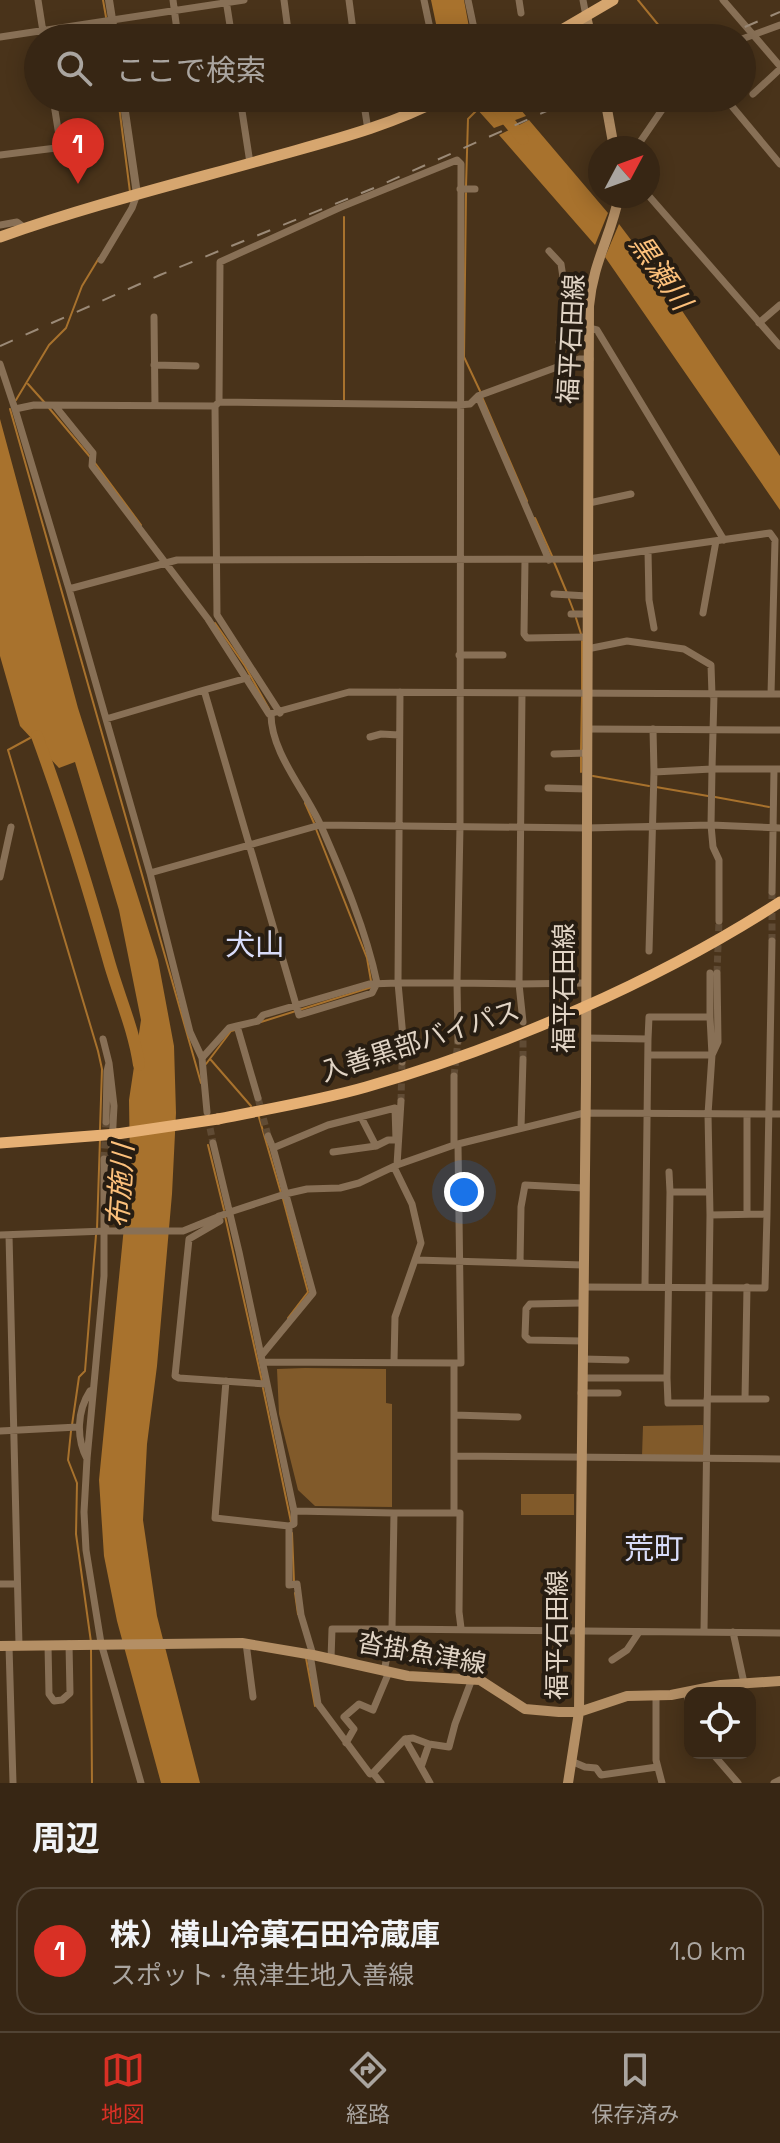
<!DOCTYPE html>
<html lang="ja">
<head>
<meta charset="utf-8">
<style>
	body { margin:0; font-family:"Space Grotesk","Noto Sans JP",sans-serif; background:#3e2e1d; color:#f1f3f6 }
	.controls { position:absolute; right:24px; bottom:24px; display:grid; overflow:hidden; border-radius:16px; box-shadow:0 4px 20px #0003 }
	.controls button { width:72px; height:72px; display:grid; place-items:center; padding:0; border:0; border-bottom:2px solid #514334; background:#372614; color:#f1f3f6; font:40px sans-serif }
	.compass { position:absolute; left:588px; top:136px; width:72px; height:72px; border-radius:50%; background:#372614; box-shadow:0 4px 20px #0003; rotate:49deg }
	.you { position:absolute; left:464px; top:1192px; width:28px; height:28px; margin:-20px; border:6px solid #fff; border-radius:50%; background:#1a73e8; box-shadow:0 0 0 12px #1a73e833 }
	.badge { display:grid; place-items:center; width:52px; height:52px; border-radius:50%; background:#d93025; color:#fff; font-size:26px; font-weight:700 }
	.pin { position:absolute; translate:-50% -66px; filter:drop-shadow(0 2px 4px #0008) }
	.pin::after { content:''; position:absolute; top:42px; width:28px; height:24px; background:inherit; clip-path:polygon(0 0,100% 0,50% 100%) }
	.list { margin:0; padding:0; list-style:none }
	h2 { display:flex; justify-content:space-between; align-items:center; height:104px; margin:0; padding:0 32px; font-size:34px }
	h2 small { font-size:26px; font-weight:400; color:#aaa5a0 }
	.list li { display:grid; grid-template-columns:52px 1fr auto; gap:24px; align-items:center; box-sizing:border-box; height:128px; margin:0 16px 16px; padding:0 16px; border:2px solid #514334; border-radius:24px }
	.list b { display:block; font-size:30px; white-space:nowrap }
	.list p { margin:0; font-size:26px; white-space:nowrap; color:#aaa5a0 }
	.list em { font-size:26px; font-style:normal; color:#aaa5a0 }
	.icon { flex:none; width:44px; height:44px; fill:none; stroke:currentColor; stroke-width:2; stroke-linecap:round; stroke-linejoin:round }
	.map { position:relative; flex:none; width:780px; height:1783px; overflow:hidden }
	.search { position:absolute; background:#372614; box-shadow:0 4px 20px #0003; left:24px; right:24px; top:24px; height:88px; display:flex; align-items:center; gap:20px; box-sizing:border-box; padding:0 28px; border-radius:44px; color:#aaa5a0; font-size:30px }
	.sheet { height:248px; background:#372614 }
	nav { display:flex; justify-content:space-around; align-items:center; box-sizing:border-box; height:112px; border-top:2px solid #514334; background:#372614; font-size:22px; color:#aaa5a0 }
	nav a { display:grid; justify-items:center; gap:4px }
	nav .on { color:#d93025 }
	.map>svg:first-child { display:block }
	.green { fill:#815a2a }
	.water { fill:#a8722d }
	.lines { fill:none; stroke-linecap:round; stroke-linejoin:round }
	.stream { stroke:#a8722d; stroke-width:2 }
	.river { stroke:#a8722d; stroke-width:12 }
	.minor-tunnel { stroke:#604b34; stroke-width:7; stroke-dasharray:7 3.5; stroke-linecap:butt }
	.minor { stroke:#887056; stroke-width:7 }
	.tertiary { stroke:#887056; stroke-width:8 }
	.secondary { stroke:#b48f65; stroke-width:10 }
	.primary { stroke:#d6a66f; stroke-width:11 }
	.trunk { stroke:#e6b074; stroke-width:11 }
	.rail { stroke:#9b8a77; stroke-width:2; stroke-dasharray:14 14; stroke-linecap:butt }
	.trunk-bridge { stroke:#e6b074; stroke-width:11 }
	.labels { text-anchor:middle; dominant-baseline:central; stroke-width:8; stroke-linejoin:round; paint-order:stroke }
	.street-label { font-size:26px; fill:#e1d4c5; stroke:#271d12 }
	.water-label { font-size:28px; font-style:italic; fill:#fcc07b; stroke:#271d12 }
	.quarter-label { font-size:30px; fill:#d8dcf9; stroke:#271d12 }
</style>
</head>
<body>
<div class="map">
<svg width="780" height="1783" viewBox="0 0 780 1783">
	<rect width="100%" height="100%" fill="#49331a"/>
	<path class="green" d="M 305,1368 L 386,1369 L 386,1403 L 392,1404 L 392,1507 L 315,1506 L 298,1490 L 279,1414 L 277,1369 Z
		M 703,1425 L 703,1457 L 642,1456 L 643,1426 Z
		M 521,1494 L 574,1494 L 574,1515 L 521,1515 Z"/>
	<path class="water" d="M 431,0 L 464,0 L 471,38 L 439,38 Z
		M 467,98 L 511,98 L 526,116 L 494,128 Z
		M 529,120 L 608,213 L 595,245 L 499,135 Z
		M 619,224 L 662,281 L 780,456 L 780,510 L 605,257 Z
		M 0,419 L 78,708 L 158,960 L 174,1046 L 176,1113 L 172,1194 L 157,1366 L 147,1444 L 143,1520 L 157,1616 L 200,1783 L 161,1783 L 117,1621 L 104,1556 L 99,1480 L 130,1166 L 129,1100 L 141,1020 L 119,910 L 75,762 L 59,768 L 20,726 L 0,656 Z"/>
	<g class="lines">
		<path class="stream" d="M 103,0 L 106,17
			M 638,0 L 669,38
			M 107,23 L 109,38
			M 118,98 L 130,192
			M 466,186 L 468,119 L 478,109
			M 466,193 L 464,357 L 480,391
			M 344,217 L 344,400
			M 28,384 L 45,403
			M 482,397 L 527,501
			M 16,400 L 49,345 L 66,328 L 82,286 L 99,258
			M 49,408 L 91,458
			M 10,409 L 201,1083
			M 95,463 L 141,525
			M 535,518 L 552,556
			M 554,562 L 567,593
			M 569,599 L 574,612
			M 576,618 L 581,634
			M 215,623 L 245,666 L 269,709
			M 582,641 L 582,690
			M 30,738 L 8,750 L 98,1051 L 102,1069 L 100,1129
			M 581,750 L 582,697
			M 581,772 L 581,757
			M 593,776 L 649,786
			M 656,787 L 708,796
			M 715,797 L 769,807
			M 305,803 L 314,823
			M 316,829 L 367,958 L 371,981
			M 261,1022 L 372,987
			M 211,1060 L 251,1106
			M 206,1064 L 231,1031 L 235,1030
			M 258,1114 L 281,1193
			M 208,1145 L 224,1210
			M 283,1199 L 308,1292 L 288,1318
			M 225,1216 L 262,1381
			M 97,1229 L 100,1139
			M 263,1388 L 291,1522
			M 72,1425 L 79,1377 L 85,1371 L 96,1235
			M 71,1431 L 68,1460 L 77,1483 L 76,1534 L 91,1642
			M 292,1533 L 294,1582
			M 295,1593 L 298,1614
			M 91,1648 L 92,1783
			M 306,1658 L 315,1706"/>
		<path class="river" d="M 489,98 L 523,139
			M 37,736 C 65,812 88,887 110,965 C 120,999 134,1030 139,1065"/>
		<path class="minor-tunnel" d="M 772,941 L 772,892
			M 717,973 L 719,921
			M 523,1030 L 523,1059
			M 454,1076 L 458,1041
			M 258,1098 L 268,1136
			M 401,1101 L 402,1062
			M 208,1118 L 213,1143
			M 104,1159 L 106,1122"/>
		<path class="minor" d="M 38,0 L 44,38
			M 173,0 L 178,38
			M 226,0 L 232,38
			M 284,0 L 289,38
			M 349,0 L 354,38
			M 424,0 L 432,38
			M 468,0 L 476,38
			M 519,0 L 521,13
			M 583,0 L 586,16
			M 723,0 L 780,66
			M 0,37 L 244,0
			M 489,38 L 510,34
			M 742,39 L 780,25
			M 753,94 L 780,69
			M 186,98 L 193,104 L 233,98
			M 240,98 L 250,163
			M 363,98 L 368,130
			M 725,98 L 780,164
			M 636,148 L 670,98
			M 0,155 L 56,148 L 60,142 L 53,98
			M 460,189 L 475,189
			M 648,195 L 780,346
			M 0,225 L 17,222 L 25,228
			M 549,251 L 561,264 L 569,317 L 589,316
			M 101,260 L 132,208 L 137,194
			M 154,317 L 155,405
			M 759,323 L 780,305
			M 589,328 L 597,330 L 724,540
			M 559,342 L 569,317
			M 0,364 L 15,409
			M 154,365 L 196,366
			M 478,396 L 579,359 L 590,359
			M 219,402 L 459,405 L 470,404 L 478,396 L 549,560
			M 55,406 L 93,453 L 92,466 L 208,619 L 269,714 L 349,692 L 780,694
			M 215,406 L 34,405 L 15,409 L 69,589 L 177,560 L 588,559 L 770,533 L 775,540 L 771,694
			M 589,503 L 631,494
			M 648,551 L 649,600 L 654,628
			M 525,560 L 524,634 L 527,638 L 587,637
			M 69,589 L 106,719 L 204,690
			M 554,594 L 587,596
			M 703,613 L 716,541
			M 571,614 L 587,614
			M 587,649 L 627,641 L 684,649 L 711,665 L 712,695
			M 459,655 L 503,655
			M 247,678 L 204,690 L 299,1015 L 372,993 L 377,983 C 366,930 343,876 321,826 C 305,790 271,753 271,714
			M 714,695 L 712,769 L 780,769
			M 280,713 L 217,615 L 215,406 L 219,402 L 220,262 L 341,207 L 457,160 L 461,164 L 460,826 L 457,983 L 398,983 L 403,1037 L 402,1062
			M 106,719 L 150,873
			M 587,729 L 780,730
			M 370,737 L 381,734 L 399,735
			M 554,754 L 587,753
			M 654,772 L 712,769 L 711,825 L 713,847 L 719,860 L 719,921
			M 548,788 L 587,789
			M 0,877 L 11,827
			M 772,892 L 774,769
			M 649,951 L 654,772 L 653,729
			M 710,1017 L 710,973
			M 523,1022 L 519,984 L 586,983
			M 586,1038 L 648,1039
			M 103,1039 L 109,1063 L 107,1071 L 106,1122
			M 458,1041 L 457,983 L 519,984 L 522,693
			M 202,1058 L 229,1028 L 237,1026
			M 258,1098 L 237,1026 L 258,1021 L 263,1015 L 369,984 L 398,983 L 400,692
			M 207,1112 L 202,1058 L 190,1032 L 150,873 L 320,825 L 587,828 L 711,825 L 780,828
			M 361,1117 L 376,1146
			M 521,1128 L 523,1059
			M 268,1136 L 273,1148
			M 213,1143 L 239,1252 L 294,1511 L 394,1513
			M 454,1145 L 454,1076
			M 333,1152 L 376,1146 L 388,1140 L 398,1140
			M 104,1159 L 104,1276 L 87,1459 L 84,1512 L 86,1550 L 101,1643 L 141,1783
			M 397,1165 L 401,1101
			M 394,1167 L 412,1204 L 421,1243 L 395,1317 L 394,1362
			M 669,1172 L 670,1192
			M 109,1200 L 114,1106 L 109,1063
			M 747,1214 L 747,1114
			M 767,1214 L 772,941
			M 219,1216 L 220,1221 L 189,1239 L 175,1376 L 179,1378 L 266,1384
			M 106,1231 L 183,1231 L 230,1212 L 285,1194 L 307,1189 L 340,1188 L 359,1183 L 397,1165 L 454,1145 L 584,1113 L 780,1114
			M 0,1235 L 106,1231 L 106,1228
			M 9,1235 L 19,1645
			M 416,1260 L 583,1265
			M 520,1263 L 521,1207 L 525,1185 L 584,1188
			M 645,1286 L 648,1039 L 649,1017 L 710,1017 L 712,1055 L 648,1055
			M 583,1287 L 765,1288 L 767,1214 L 710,1215
			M 582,1341 L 529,1340 L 525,1336 L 526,1309 L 530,1304 L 582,1303
			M 261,1356 L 313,1293 L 273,1148 L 328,1125 L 395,1108 L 396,1140
			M 582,1359 L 626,1360
			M 263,1362 L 454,1363
			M 582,1378 L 667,1378
			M 226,1381 L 215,1518 L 289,1526
			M 581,1393 L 618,1393
			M 707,1399 L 745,1399 L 747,1287
			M 745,1399 L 766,1399
			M 707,1403 L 668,1403 L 667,1378 L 670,1192 L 709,1192
			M 454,1415 L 518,1417
			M 0,1431 L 78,1427
			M 454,1456 L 780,1459
			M 87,1459 C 76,1438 77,1411 90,1391
			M 294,1511 L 294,1524 L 289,1526 L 289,1585 L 297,1584 L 301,1615 L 313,1655
			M 454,1513 L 454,1363 L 461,1363 L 458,1144
			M 0,1584 L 17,1584
			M 704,1632 L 710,1215 L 708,1114 L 712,1055 L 718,1042 L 717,973
			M 733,1632 L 744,1683
			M 246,1643 L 253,1697
			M 48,1645 L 49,1694 L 54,1701 L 62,1700 L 70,1693 L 69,1644
			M 9,1646 L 13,1783
			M 310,1654 L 318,1704 L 370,1774 L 373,1773
			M 331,1659 L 332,1629 L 392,1629 L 394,1513 L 460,1513 L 459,1612 L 461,1628
			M 612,1660 L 627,1650 L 639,1632
			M 384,1672 L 392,1629 L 780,1633
			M 686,1693 L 690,1706
			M 656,1695 L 656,1760 L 662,1783
			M 405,1739 L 421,1767
			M 346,1743 L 354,1729 L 344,1717 L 359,1704 L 373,1710 L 389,1672
			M 429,1744 L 421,1767 L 430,1783
			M 712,1753 L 738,1783
			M 571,1761 L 585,1767 L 596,1768 L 601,1775 L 657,1767
			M 381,1783 L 373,1773 L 405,1739 L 413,1738 L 429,1744 L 449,1747 L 455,1724 L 472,1679
			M 774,1783 L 780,1780"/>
		<path class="tertiary" d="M 109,0 L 115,38
			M 123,98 L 137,194"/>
		<path class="secondary" d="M 586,16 L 591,38
			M 605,98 L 614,148
			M 0,1646 L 242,1643 L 313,1655 L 408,1676 L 480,1680 L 525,1709 L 559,1712 L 579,1712 L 627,1696 L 671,1695 L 721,1685 L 780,1681
			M 568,1783 L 579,1712 L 586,1081 L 589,306 C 593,262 611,236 619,196"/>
		<path class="primary" d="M 548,38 L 613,0
			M 0,237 C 90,205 184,182 276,156 C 333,140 390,126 443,98"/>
		<path class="trunk" d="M 218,1119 C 267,1109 317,1101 366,1087 C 505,1047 658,981 780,902
			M 0,1143 L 117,1134"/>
		<path class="rail" d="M 719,38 L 780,12
			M 0,346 L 160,275 L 374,188 L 576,98"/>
		<path class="trunk-bridge" d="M 117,1134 L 218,1119"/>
	</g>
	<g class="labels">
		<g class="street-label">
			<text transform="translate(571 339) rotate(-87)">福平石田線</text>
			<text transform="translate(564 988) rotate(-90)">福平石田線</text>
			<text transform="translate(420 1041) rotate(-18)">入善黒部バイパス</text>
			<text transform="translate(557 1635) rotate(-90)">福平石田線</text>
			<text transform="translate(422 1653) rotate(10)">沓掛魚津線</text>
		</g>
		<g class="water-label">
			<text transform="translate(661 272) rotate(55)">黒瀬川</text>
			<text transform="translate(120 1186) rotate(-86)">布施川</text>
		</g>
		<g class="quarter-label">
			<text x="255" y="944">犬山</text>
			<text x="654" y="1548">荒町</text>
		</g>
	</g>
</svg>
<div class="controls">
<button><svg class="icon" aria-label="locate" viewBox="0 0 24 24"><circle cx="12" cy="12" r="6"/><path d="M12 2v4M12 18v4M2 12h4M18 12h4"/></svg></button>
</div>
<svg class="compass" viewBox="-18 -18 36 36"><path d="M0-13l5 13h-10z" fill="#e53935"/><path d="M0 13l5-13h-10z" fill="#aaa5a0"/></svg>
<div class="you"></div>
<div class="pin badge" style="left:78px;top:184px">1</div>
<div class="search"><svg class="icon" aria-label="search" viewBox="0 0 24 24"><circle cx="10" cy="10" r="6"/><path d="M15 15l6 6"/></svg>ここで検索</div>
</div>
<section class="sheet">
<h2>周辺<small></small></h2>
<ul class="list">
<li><span class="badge">1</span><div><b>株）横山冷菓石田冷蔵庫</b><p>スポット · 魚津生地入善線</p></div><em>1.0 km</em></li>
</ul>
</section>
<nav>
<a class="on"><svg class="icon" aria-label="map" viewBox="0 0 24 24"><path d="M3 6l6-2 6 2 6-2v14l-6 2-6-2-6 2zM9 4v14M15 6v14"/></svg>地図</a>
<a><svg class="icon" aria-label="directions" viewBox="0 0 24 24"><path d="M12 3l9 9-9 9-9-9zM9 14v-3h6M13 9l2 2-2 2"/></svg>経路</a>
<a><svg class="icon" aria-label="saved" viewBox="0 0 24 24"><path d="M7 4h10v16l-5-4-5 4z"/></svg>保存済み</a>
</nav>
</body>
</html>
